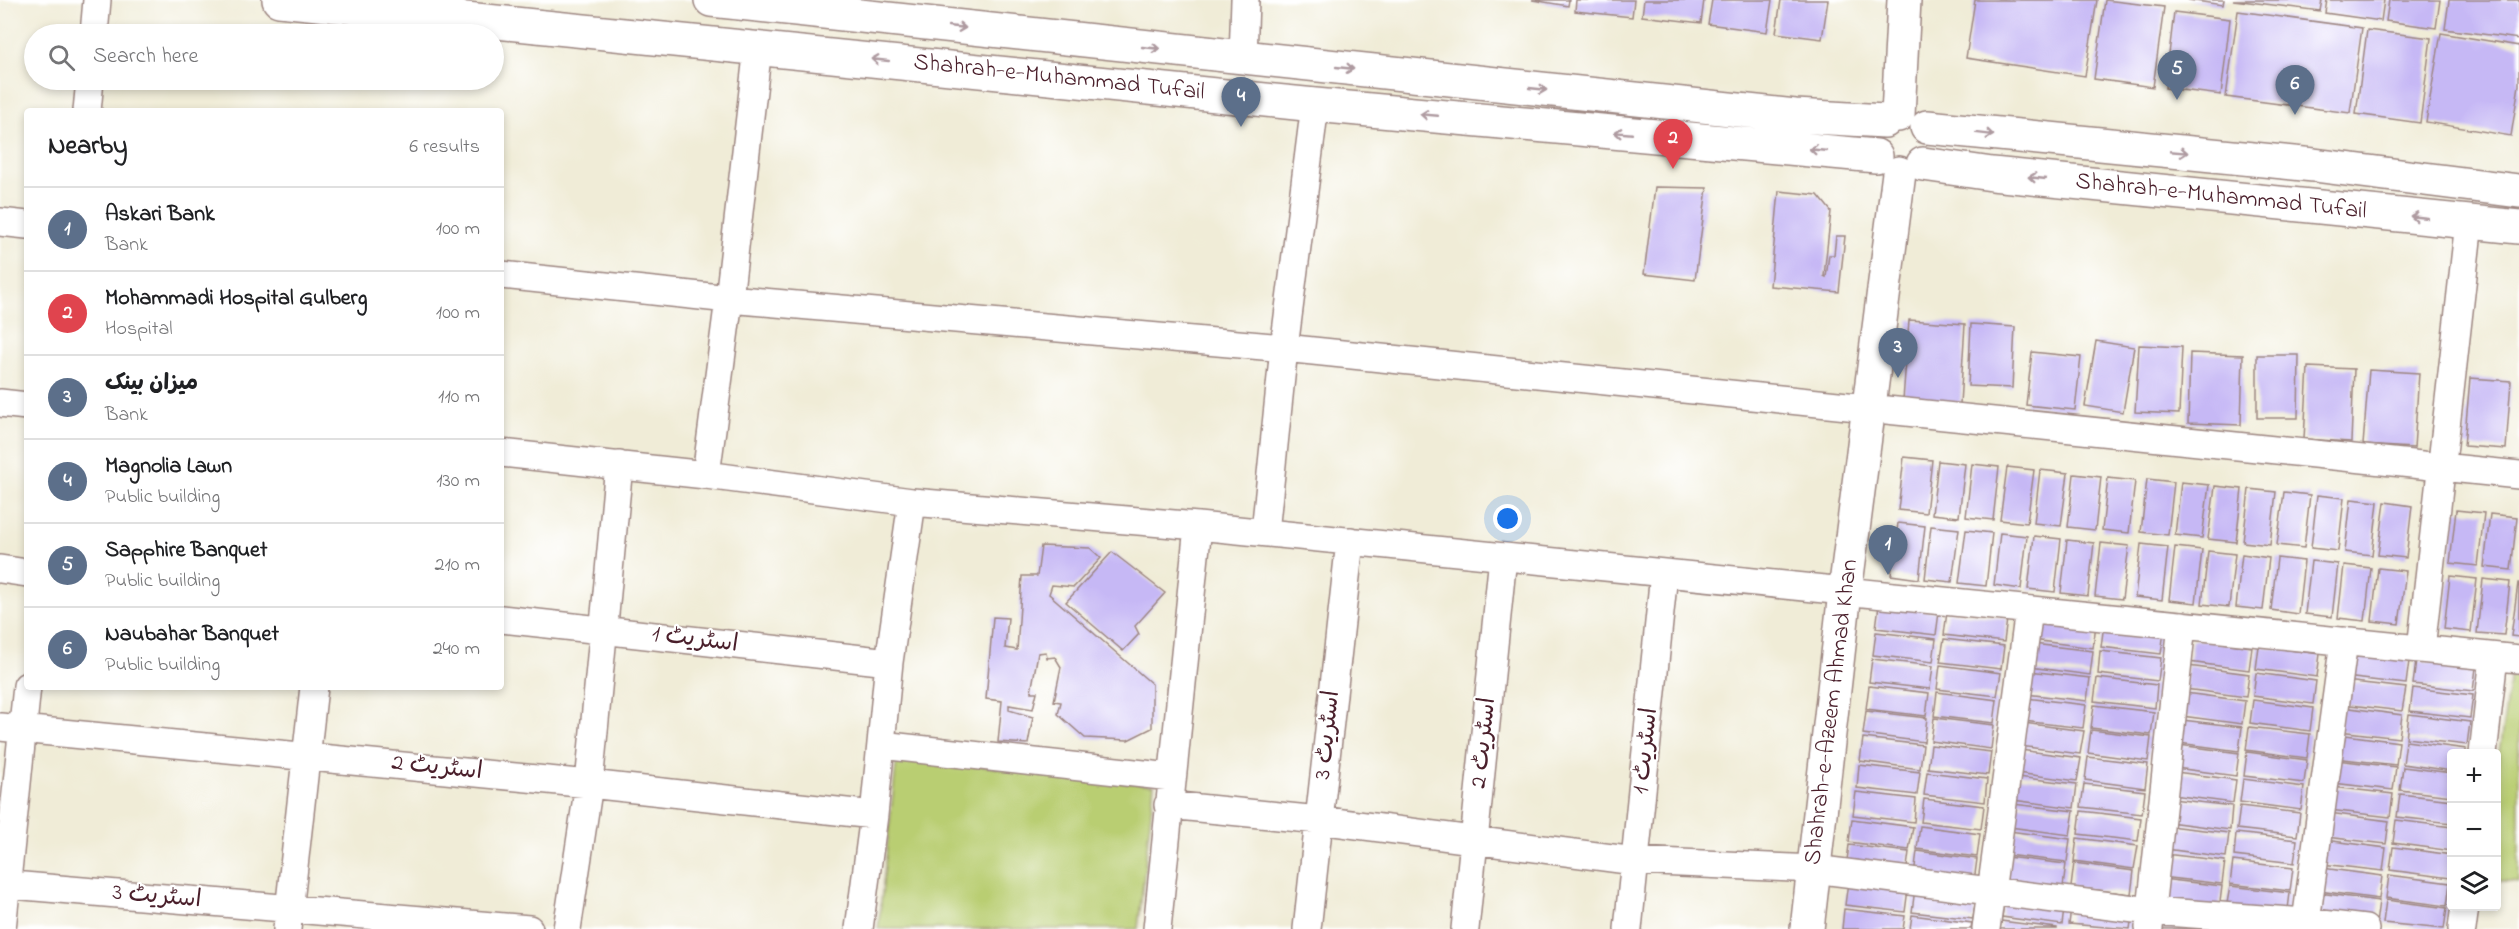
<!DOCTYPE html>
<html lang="en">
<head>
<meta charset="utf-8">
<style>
	body { margin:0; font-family:"Indie Flower","Playpen Sans Arabic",sans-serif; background:#f6f6f6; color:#202124 }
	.controls { position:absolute; right:18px; bottom:18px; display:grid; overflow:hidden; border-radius:6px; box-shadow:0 3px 9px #0003 }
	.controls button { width:54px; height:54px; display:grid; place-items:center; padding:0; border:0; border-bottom:2px solid #e0e0e0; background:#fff; color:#202124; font:30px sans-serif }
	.you { position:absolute; left:1508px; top:519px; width:21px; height:21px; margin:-15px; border:4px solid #fff; border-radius:50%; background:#1a73e8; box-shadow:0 0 0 9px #1a73e833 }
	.badge { display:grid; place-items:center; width:39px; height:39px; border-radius:50%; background:#b45309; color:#fff; font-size:20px; font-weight:700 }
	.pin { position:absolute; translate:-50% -50px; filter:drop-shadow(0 2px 3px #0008) }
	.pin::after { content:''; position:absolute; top:32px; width:21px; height:18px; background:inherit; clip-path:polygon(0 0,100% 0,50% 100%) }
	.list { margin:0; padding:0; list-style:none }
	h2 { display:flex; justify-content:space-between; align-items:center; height:78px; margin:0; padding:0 24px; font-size:26px }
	h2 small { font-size:20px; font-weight:400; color:#757577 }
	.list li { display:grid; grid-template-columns:39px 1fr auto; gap:18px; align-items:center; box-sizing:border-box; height:84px; padding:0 24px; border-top:2px solid #e0e0e0 }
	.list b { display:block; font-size:22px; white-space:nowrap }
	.list p { margin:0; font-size:20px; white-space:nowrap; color:#757577 }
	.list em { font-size:20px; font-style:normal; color:#757577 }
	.icon { flex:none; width:33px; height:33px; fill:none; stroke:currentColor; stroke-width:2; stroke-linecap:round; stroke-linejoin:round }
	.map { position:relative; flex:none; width:2519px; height:929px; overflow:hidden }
	.search { position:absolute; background:#fff; box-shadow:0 3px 9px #0003; left:24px; top:24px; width:480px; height:66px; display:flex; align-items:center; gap:15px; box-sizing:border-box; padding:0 21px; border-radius:33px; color:#757577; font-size:22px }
	.panel { position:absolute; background:#fff; box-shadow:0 3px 9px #0003; left:24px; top:108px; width:480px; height:582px; border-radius:6px }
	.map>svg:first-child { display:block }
	.green { fill:#b9ce72; stroke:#82764e; stroke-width:1.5 }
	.building { fill:#c6b8f5 }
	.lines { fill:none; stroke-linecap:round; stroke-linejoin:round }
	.minor-casing { stroke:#9d8681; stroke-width:30 }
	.tertiary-casing { stroke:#9d8681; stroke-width:36 }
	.secondary-casing { stroke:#9d8681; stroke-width:36 }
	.minor { stroke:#fff; stroke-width:27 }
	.tertiary { stroke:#fff; stroke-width:33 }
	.secondary { stroke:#fff; stroke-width:33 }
	.oneway { stroke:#ae9aa0 }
	.labels { text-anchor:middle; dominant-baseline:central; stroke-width:4.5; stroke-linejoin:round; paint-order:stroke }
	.street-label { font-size:24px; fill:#4a1f2b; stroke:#fff }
</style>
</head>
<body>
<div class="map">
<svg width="2519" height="929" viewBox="0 0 2519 929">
	<rect width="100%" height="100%" fill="#fff"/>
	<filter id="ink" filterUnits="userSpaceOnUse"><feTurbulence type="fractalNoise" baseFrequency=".0167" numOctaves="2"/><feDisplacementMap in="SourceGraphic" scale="12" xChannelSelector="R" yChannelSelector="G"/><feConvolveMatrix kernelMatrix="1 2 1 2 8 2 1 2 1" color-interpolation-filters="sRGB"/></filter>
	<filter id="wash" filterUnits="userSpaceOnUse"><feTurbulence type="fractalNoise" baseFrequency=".008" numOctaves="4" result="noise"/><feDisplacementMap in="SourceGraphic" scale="24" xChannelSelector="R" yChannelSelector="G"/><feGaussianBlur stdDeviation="1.35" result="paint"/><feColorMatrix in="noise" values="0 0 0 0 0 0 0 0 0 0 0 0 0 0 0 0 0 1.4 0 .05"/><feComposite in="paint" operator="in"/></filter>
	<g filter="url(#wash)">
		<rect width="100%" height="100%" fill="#f0ecd7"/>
		<path class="green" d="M 2510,677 L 2519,678 L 2519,883 L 2496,880 L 2496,773 Z
			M 897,757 L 1154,785 L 1138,929 L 878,929 Z"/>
		<g id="blocks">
			<path class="building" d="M 1532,0 L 1569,0 L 1568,6 Z
				M 1576,0 L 1634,0 L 1632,17 L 1575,11 Z
				M 1644,0 L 1704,0 L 1701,23 L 1642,16 Z
				M 1712,0 L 1772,0 L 1767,32 L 1708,24 Z
				M 1781,0 L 1828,0 L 1822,39 L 1776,33 Z
				M 1975,0 L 2097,0 L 2085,76 L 1966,58 Z
				M 2105,0 L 2164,7 L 2153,87 L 2094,79 Z
				M 2188,0 L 2224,0 L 2223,5 Z
				M 2233,0 L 2322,0 L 2320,11 Z
				M 2327,0 L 2384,0 L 2381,21 L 2325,13 Z
				M 2389,0 L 2440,0 L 2436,28 L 2386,21 Z
				M 2449,0 L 2519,0 L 2519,39 L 2445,29 Z
				M 2238,11 L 2362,28 L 2350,113 L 2226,97 Z
				M 2174,12 L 2230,19 L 2221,95 L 2165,88 Z
				M 2367,30 L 2431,38 L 2420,123 L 2356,114 Z
				M 2441,33 L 2519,46 L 2519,85 L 2511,136 L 2426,122 Z
				M 1655,187 L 1707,188 L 1695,280 L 1644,274 Z
				M 1779,191 L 1818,195 L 1831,211 L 1824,276 L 1826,277 L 1829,255 L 1834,255 L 1836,236 L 1845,236 L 1839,292 L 1770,286 Z
				M 1909,320 L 1965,324 L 1960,404 L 1903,400 Z
				M 1971,324 L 2015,327 L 2012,388 L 1968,386 Z
				M 2096,341 L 2134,347 L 2123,412 L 2085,406 Z
				M 2139,345 L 2182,347 L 2179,414 L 2135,412 Z
				M 2032,352 L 2081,357 L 2075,410 L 2026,405 Z
				M 2190,353 L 2243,355 L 2241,425 L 2188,423 Z
				M 2257,355 L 2299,355 L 2298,418 L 2257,418 Z
				M 2308,367 L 2354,369 L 2351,442 L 2304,439 Z
				M 2369,370 L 2419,373 L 2414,448 L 2363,445 Z
				M 2470,378 L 2511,381 L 2506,449 L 2464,446 Z
				M 1904,457 L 1932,460 L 1926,513 L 1898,510 Z
				M 1938,461 L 1965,464 L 1959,517 L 1932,514 Z
				M 1972,464 L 1999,467 L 1993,520 L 1966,517 Z
				M 2007,467 L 2034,470 L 2027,523 L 2000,520 Z
				M 2040,470 L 2068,473 L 2061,526 L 2034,523 Z
				M 2074,474 L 2101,477 L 2095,530 L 2068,527 Z
				M 2108,478 L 2135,481 L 2129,533 L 2102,530 Z
				M 2147,479 L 2174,482 L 2168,535 L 2141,532 Z
				M 2181,482 L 2209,485 L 2202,538 L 2175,535 Z
				M 2215,486 L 2242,489 L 2236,542 L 2208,539 Z
				M 2249,489 L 2276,492 L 2270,545 L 2243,542 Z
				M 2284,492 L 2310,495 L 2304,548 L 2277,545 Z
				M 2317,495 L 2344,498 L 2338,551 L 2311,548 Z
				M 2351,499 L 2378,502 L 2372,555 L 2345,552 Z
				M 2385,502 L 2412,506 L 2406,558 L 2378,555 Z
				M 2456,510 L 2484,513 L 2478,566 L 2450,563 Z
				M 2490,514 L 2517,517 L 2511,570 L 2484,567 Z
				M 1898,523 L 1925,526 L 1919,579 L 1891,575 Z
				M 1931,526 L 1959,529 L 1952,582 L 1925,579 Z
				M 1966,530 L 1992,533 L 1986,586 L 1959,583 Z
				M 2000,533 L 2027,536 L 2021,589 L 1994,585 Z
				M 2034,536 L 2061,539 L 2055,592 L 2028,589 Z
				M 2067,540 L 2094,543 L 2088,596 L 2061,593 Z
				M 2101,543 L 2129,546 L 2122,599 L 2095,596 Z
				M 2141,544 L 2168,547 L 2162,600 L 2135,597 Z
				M 1041,546 L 1090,548 L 1101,558 L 1074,587 L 1052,585 L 1049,594 L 1152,684 L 1152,728 L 1128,740 L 1085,738 L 1058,714 L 1061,702 L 1054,701 L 1061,667 L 1055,657 L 1047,658 L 1046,652 L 1038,653 L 1031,692 L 1037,692 L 1033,709 L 1009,705 L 1009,710 L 1033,717 L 1028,744 L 998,742 L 1002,701 L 986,699 L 993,617 L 1008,618 L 1005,648 L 1017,650 L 1022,576 L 1037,576 Z
				M 2175,547 L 2202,550 L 2196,603 L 2169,600 Z
				M 2208,551 L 2235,554 L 2229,607 L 2202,604 Z
				M 1112,552 L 1165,593 L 1135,626 L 1139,634 L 1123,651 L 1066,602 Z
				M 2242,554 L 2269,558 L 2263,610 L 2236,607 Z
				M 2277,558 L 2304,561 L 2298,614 L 2271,610 Z
				M 2311,561 L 2338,564 L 2332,617 L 2305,614 Z
				M 2344,565 L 2371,568 L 2365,621 L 2338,618 Z
				M 2378,568 L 2406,571 L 2399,624 L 2372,621 Z
				M 2450,576 L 2477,579 L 2471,632 L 2444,629 Z
				M 2483,579 L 2510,582 L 2504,635 L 2477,633 Z
				M 2518,583 L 2519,583 L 2519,637 L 2511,636 Z
				M 1879,605 L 1939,612 L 1936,635 L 1876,628 Z
				M 1947,612 L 2007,619 L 2004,642 L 1944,635 Z
				M 2036,617 L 2096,624 L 2093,648 L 2033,640 Z
				M 2104,624 L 2164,631 L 2161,654 L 2101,647 Z
				M 1876,632 L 1936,639 L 1933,662 L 1873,655 Z
				M 1944,639 L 2004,646 L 2001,669 L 1940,662 Z
				M 2192,639 L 2252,647 L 2249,670 L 2189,662 Z
				M 2033,644 L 2093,651 L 2090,675 L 2030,667 Z
				M 2259,646 L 2320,654 L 2317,677 L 2256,669 Z
				M 2100,651 L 2161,658 L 2158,681 L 2098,674 Z
				M 2348,654 L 2409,661 L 2406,684 L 2345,677 Z
				M 1872,659 L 1933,666 L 1930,689 L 1869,682 Z
				M 2416,661 L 2476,668 L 2473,691 L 2413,684 Z
				M 1940,665 L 2001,673 L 1997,696 L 1937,689 Z
				M 2188,666 L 2249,674 L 2246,697 L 2185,689 Z
				M 2029,671 L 2090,678 L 2087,701 L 2026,694 Z
				M 2256,673 L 2316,681 L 2313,704 L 2253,696 Z
				M 2097,678 L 2157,685 L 2155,708 L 2094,701 Z
				M 2345,681 L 2406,688 L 2402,711 L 2342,704 Z
				M 1869,686 L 1929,693 L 1926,716 L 1866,709 Z
				M 2413,688 L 2473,695 L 2470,718 L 2410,711 Z
				M 1937,692 L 1997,700 L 1994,723 L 1934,716 Z
				M 2185,693 L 2245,701 L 2242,724 L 2182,716 Z
				M 2026,698 L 2086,705 L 2083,728 L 2023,721 Z
				M 2253,700 L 2313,708 L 2310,731 L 2250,723 Z
				M 2094,705 L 2154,712 L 2151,735 L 2091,728 Z
				M 2342,707 L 2402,715 L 2399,738 L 2339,731 Z
				M 1866,711 L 1927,718 L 1924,742 L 1863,734 Z
				M 2409,714 L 2470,722 L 2467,745 L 2406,738 Z
				M 1934,718 L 1994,725 L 1991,749 L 1931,741 Z
				M 2182,720 L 2242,727 L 2239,751 L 2179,743 Z
				M 2023,723 L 2084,731 L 2080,754 L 2020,746 Z
				M 2249,727 L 2310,734 L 2307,758 L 2246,750 Z
				M 2091,730 L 2151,737 L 2148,761 L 2088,753 Z
				M 2338,734 L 2399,742 L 2396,765 L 2335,758 Z
				M 1863,738 L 1923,745 L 1920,769 L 1860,761 Z
				M 2406,741 L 2466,749 L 2466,754 L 2452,754 L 2452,771 L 2403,764 Z
				M 1931,745 L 1991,752 L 1988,775 L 1928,768 Z
				M 2179,745 L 2239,753 L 2236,776 L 2176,768 Z
				M 2020,750 L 2081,758 L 2077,781 L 2017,773 Z
				M 2247,752 L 2307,760 L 2304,783 L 2244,776 Z
				M 2088,757 L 2148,764 L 2145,788 L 2085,780 Z
				M 2336,760 L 2396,767 L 2393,790 L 2333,783 Z
				M 1859,765 L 1920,772 L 1917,795 L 1857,788 Z
				M 2403,767 L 2452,773 L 2452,796 L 2400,790 Z
				M 1927,772 L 1987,779 L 1985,802 L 1924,795 Z
				M 2176,772 L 2236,780 L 2233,803 L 2173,795 Z
				M 2017,777 L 2077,784 L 2074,808 L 2013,800 Z
				M 2243,779 L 2304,787 L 2301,810 L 2240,802 Z
				M 2084,784 L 2145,791 L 2142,814 L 2081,807 Z
				M 2332,787 L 2393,794 L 2390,817 L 2329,810 Z
				M 1856,792 L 1916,799 L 1914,822 L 1853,815 Z
				M 2400,794 L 2452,800 L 2452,823 L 2397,817 Z
				M 1924,799 L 1984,806 L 1981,829 L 1921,822 Z
				M 2172,799 L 2232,806 L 2230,830 L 2169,822 Z
				M 2013,804 L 2074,811 L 2070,835 L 2010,827 Z
				M 2240,806 L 2300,813 L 2297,836 L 2237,829 Z
				M 2081,811 L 2141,818 L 2138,841 L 2078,834 Z
				M 2329,813 L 2389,821 L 2386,844 L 2326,837 Z
				M 1852,819 L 1913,827 L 1909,850 L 1849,842 Z
				M 2396,820 L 2452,827 L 2452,851 L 2393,843 Z
				M 1920,826 L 1980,834 L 1977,857 L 1917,849 Z
				M 2169,826 L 2229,833 L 2226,857 L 2166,849 Z
				M 2009,831 L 2070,839 L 2067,862 L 2006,855 Z
				M 2236,833 L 2297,840 L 2294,863 L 2234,856 Z
				M 2077,838 L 2138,846 L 2134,869 L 2074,861 Z
				M 2325,840 L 2386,848 L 2383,871 L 2322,864 Z
				M 1849,845 L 1909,852 L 1906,875 L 1846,868 Z
				M 2393,847 L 2452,855 L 2450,878 L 2390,870 Z
				M 1917,851 L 1977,859 L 1974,882 L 1914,875 Z
				M 2165,854 L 2225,861 L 2222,884 L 2162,877 Z
				M 2006,857 L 2066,864 L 2063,887 L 2003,880 Z
				M 2233,861 L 2293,868 L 2290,891 L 2230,884 Z
				M 2074,863 L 2134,871 L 2131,894 L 2071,887 Z
				M 2322,868 L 2382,876 L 2379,899 L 2319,891 Z
				M 2389,875 L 2450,883 L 2447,906 L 2386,898 Z
				M 2162,879 L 2222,886 L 2219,910 L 2159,902 Z
				M 1848,882 L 1908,889 L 1905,912 L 1845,905 Z
				M 2230,886 L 2290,893 L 2287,917 L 2226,909 Z
				M 1915,888 L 1976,896 L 1973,919 L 1912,912 Z
				M 2319,893 L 2379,901 L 2376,924 L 2315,917 Z
				M 2005,894 L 2065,901 L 2062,925 L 2002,917 Z
				M 2386,900 L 2447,908 L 2444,929 L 2383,923 Z
				M 2072,901 L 2133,908 L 2130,929 L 2069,924 Z
				M 1844,909 L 1905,916 L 1903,929 L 1842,929 Z
				M 1912,915 L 1972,923 L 1971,929 L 1910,929 Z
				M 2160,916 L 2220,929 L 2159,929 Z
				M 2001,921 L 2057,928 L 2057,929 L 2000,929 Z"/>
		</g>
	</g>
	<g filter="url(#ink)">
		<use href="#blocks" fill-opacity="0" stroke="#9d8681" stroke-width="1.5"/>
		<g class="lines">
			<defs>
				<path id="minor" d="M 94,34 L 97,0
					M 1243,58 L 1245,0
					M 87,111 L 90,80
					M 0,222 L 27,225
					M 501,275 L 729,299 L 1284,348 L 2519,475
					M 0,403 L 27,406
					M 501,453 L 706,475 L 912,502 L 1198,526 L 2519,659
					M 706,475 L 729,299 L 758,47
					M 1265,532 L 1284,348 L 1315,105
					M 0,569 L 27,573
					M 501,619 L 889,662
					M 2421,649 L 2469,222
					M 0,727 L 589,784 L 874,815
					M 881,745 L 1171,777
					M 2483,754 L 2494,657
					M 1168,805 L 1319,820 L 1635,861 L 1814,869 L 2151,911 L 2305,922 L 2365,929
					M 0,884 L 529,929
					M 2149,928 L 2182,625
					M 2,929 L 27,686
					M 287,929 L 314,687
					M 567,929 L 589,784 L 619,465
					M 859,929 L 874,815 L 889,662 L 912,502
					M 1157,929 L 1198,526
					M 1307,929 L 1350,541
					M 1465,929 L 1503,557
					M 1628,929 L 1664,573
					M 1986,929 L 2029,610
					M 2305,929 L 2344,641
					M 2462,929 L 2465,906"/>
				<path id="tertiary" d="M 1898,115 L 1904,0
					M 1807,929 L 1845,592 L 1899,173"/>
				<path id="secondary" d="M 279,0 L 1315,105 L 1876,156
					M 711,0 L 1795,116 L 1885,121
					M 1927,127 L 2314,165 L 2519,191
					M 1923,164 L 1992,174 L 2519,227"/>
			</defs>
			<use href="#minor" class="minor-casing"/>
			<use href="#tertiary" class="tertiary-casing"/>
			<use href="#secondary" class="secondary-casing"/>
			<use href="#minor" class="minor"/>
			<use href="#tertiary" class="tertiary"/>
			<use href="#secondary" class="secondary"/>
		</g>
		<defs><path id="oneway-shaft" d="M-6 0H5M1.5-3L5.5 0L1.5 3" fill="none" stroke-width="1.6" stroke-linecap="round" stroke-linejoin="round" transform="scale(1.5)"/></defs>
		<g class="oneway">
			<use href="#oneway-shaft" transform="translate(957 27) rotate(6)"/>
			<use href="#oneway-shaft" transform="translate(1151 48) rotate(6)"/>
			<use href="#oneway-shaft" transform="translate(880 60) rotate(-174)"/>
			<use href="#oneway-shaft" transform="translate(1345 68) rotate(6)"/>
			<use href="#oneway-shaft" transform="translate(1538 89) rotate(6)"/>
			<use href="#oneway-shaft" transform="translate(1429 115) rotate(-175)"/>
			<use href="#oneway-shaft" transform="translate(1623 133) rotate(-175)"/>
			<use href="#oneway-shaft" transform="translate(1985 134) rotate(7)"/>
			<use href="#oneway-shaft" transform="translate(1818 150) rotate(-174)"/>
			<use href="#oneway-shaft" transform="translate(2179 152) rotate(5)"/>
			<use href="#oneway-shaft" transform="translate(2037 178) rotate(-174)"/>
			<use href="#oneway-shaft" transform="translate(2419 217) rotate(-174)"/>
		</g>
	</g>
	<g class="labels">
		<g class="street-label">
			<text transform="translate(1059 78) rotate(6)">Shahrah-e-Muhammad Tufail</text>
			<text transform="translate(2221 197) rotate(6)">Shahrah-e-Muhammad Tufail</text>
			<text transform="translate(695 640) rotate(7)">اسٹریٹ 1</text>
			<text transform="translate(1832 712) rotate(-83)">Shahrah-e-Azeem Ahmad Khan</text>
			<text transform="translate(1328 735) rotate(-84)">اسٹریٹ 3</text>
			<text transform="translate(1484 743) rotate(-84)">اسٹریٹ 2</text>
			<text transform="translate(1646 751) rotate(-84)">اسٹریٹ 1</text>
			<text transform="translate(437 768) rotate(6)">اسٹریٹ 2</text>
			<text transform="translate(157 897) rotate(5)">اسٹریٹ 3</text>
		</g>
	</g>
</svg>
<div class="controls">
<button>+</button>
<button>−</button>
<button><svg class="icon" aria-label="layers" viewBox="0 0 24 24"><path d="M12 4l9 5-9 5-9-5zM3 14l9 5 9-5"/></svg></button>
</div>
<div class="you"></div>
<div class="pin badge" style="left:1888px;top:575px;background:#5c6f8a">1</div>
<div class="pin badge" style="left:1673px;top:169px;background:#e0444e">2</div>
<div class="pin badge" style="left:1898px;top:378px;background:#5c6f8a">3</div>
<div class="pin badge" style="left:1241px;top:127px;background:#5c6f8a">4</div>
<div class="pin badge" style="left:2177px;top:100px;background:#5c6f8a">5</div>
<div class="pin badge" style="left:2295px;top:115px;background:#5c6f8a">6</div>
<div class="search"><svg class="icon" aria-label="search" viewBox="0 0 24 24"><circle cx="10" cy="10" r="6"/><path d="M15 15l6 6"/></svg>Search here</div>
<section class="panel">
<h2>Nearby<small>6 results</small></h2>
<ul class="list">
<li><span class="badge" style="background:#5c6f8a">1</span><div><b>Askari Bank</b><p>Bank</p></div><em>100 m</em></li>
<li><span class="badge" style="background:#e0444e">2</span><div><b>Mohammadi Hospital Gulberg</b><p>Hospital</p></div><em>100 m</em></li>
<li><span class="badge" style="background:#5c6f8a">3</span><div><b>میزان بینک</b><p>Bank</p></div><em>110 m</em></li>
<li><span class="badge" style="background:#5c6f8a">4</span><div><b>Magnolia Lawn</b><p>Public building</p></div><em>130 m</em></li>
<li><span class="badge" style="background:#5c6f8a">5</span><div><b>Sapphire Banquet</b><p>Public building</p></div><em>210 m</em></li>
<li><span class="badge" style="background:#5c6f8a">6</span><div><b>Naubahar Banquet</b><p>Public building</p></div><em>240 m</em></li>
</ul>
</section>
</div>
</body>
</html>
